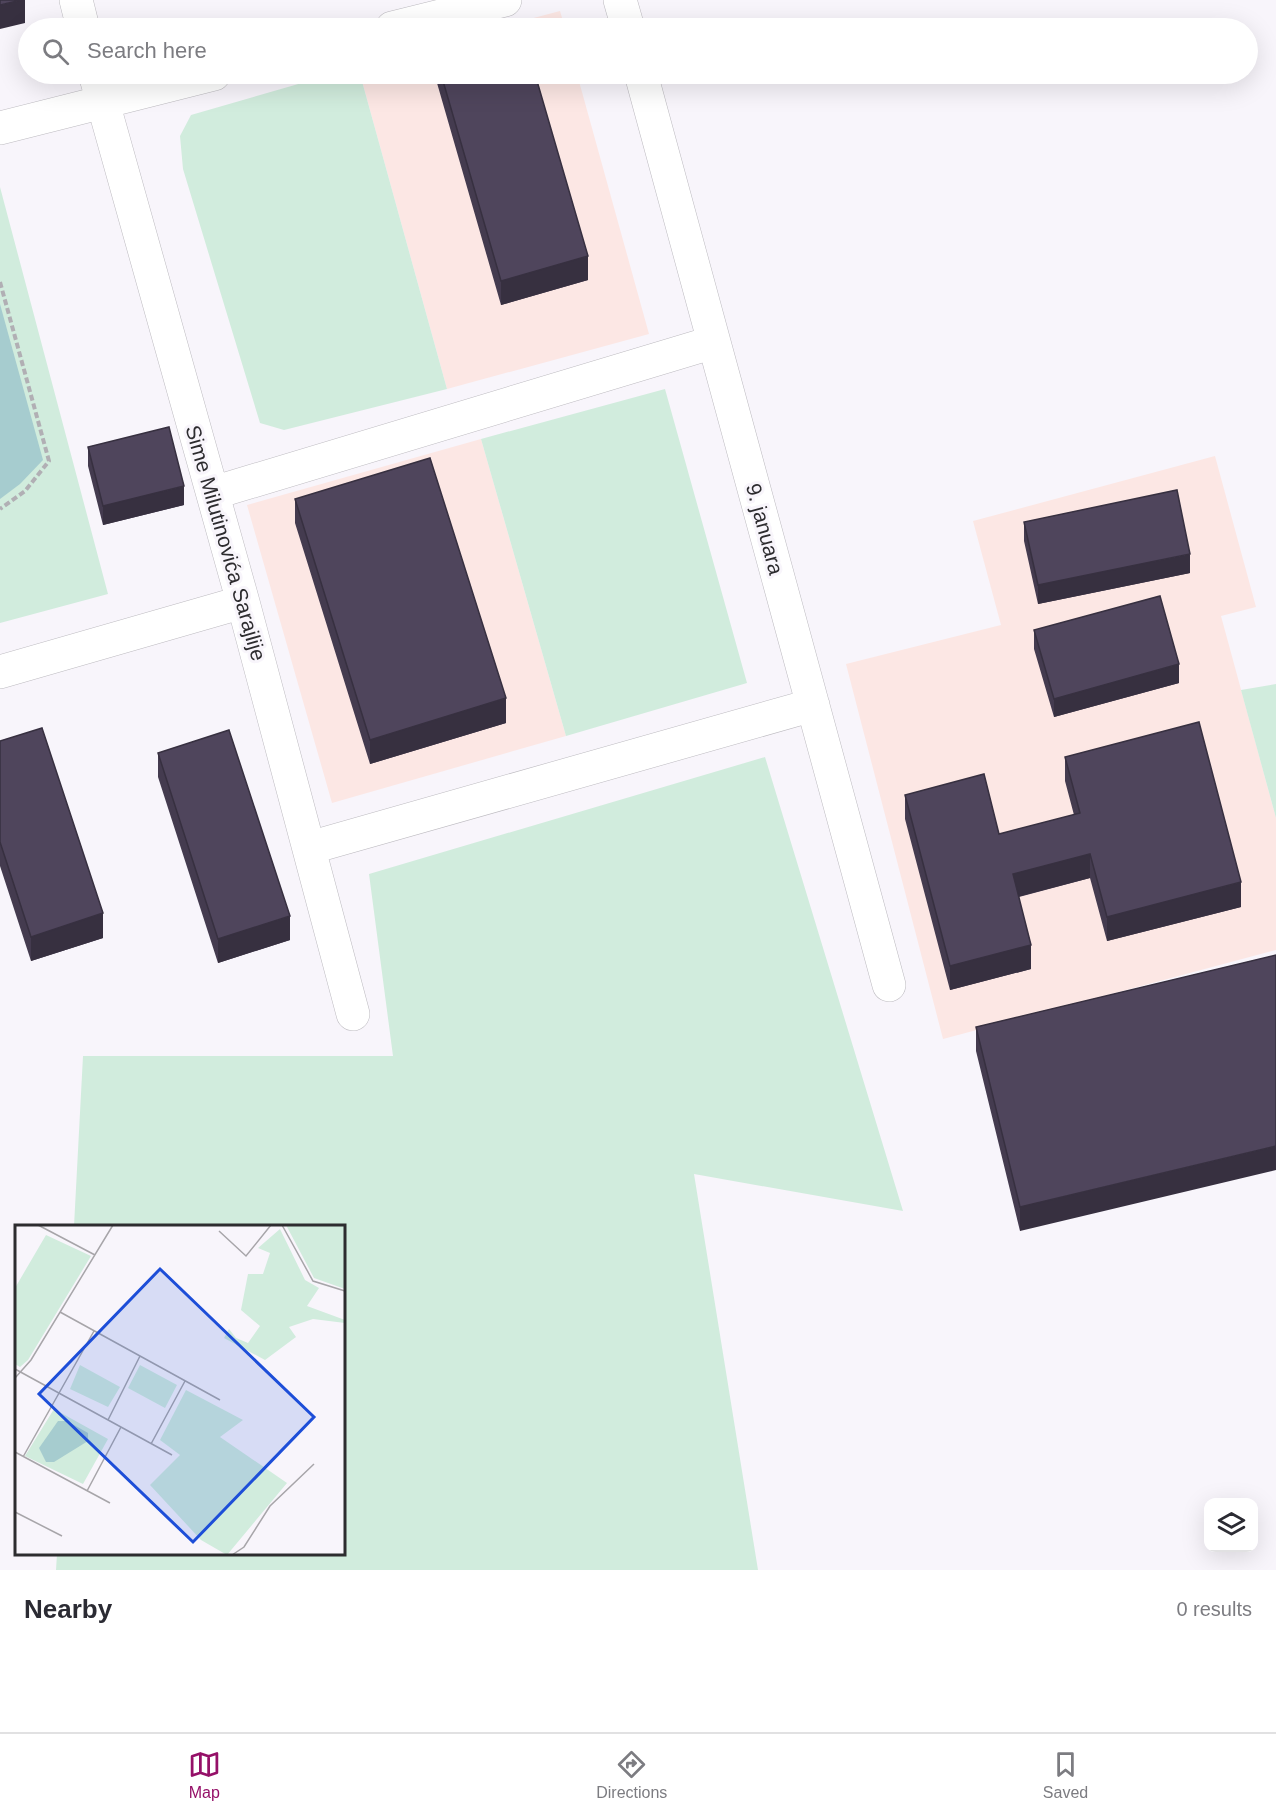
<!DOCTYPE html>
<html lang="en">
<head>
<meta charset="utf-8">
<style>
	body { margin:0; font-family:Arial,sans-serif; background:#f2f2f3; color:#2b2b33 }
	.controls { position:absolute; right:18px; bottom:18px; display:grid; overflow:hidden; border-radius:12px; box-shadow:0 6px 24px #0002 }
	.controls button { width:54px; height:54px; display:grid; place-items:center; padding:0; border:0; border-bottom:2px solid #e1e1e2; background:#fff; color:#2b2b33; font:30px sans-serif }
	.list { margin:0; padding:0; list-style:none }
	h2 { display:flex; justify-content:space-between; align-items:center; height:78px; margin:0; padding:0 24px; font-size:26px }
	h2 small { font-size:20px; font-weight:400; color:#7c7c81 }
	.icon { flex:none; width:33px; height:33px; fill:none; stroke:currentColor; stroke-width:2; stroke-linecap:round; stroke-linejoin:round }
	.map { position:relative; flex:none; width:1276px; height:1570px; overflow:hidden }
	.search { position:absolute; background:#fff; box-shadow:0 6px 24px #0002; left:18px; right:18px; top:18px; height:66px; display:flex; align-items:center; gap:15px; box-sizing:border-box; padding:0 21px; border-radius:33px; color:#7c7c81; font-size:22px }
	.sheet { height:162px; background:#fff }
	nav { display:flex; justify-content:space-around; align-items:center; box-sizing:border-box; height:84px; border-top:2px solid #e1e1e2; background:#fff; font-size:16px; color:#7c7c81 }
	nav a { display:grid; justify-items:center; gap:3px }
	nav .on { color:#951068 }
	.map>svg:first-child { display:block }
	.commercial { fill:#fce7e4 }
	.green { fill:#d1ecdd }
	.water { fill:#a6cccf }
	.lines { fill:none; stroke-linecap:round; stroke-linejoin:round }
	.minor-casing { stroke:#bdbbc0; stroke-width:34 }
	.path { stroke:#b1afb4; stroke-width:4; stroke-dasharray:6 3; stroke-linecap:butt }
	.minor { stroke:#fff; stroke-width:33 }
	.wall { fill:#443b4f }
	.shaded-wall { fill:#373040 }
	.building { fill:#4f455c; stroke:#373040; stroke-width:1.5 }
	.labels { text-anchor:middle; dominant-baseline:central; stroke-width:6; stroke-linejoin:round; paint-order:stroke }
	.street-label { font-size:21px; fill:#2d2c2f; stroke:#f8f5fb }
	.inset-road { fill:none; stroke:#a7a5a9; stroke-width:1.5 }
	.view { fill:#1d4ed8; fill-opacity:0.15; stroke:#1d4ed8; stroke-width:3 }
	.inset-edge { fill:none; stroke:#2d2c2f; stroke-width:3 }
</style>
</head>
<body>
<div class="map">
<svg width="1276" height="1570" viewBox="0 0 1276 1570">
	<rect width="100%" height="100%" fill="#f8f5fb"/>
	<path class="commercial" d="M 560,11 L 565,28 L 496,28 Z
		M 360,74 L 577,74 L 649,334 L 447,389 Z
		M 481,439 L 566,736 L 332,803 L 247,505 Z
		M 1215,456 L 1256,607 L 1221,616 L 1276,818 L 1276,950 L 943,1039 L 846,664 L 1001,625 L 973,521 Z"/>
	<path class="green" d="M 333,74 L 360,74 L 447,389 L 284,430 L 260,423 L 183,169 L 180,136 L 191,115 Z
		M 0,187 L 108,594 L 0,623 Z
		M 665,389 L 747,683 L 566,736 L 481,439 Z
		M 1276,684 L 1276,818 L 1241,690 Z
		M 765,757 L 903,1211 L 694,1174 L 758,1570 L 56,1570 L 57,1554 L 344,1554 L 344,1226 L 74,1226 L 83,1056 L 393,1056 L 369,874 Z"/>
	<path class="water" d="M 0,304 L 43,460 L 20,484 L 0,499 Z"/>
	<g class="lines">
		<defs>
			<path id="minor" d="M 76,0 L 83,28
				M 620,0 L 628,28
				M 392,28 L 505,0
				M 95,74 L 243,602 L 353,1014
				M 641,74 L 889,985
				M 0,128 L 214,74
				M 213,493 L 714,342
				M 0,672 L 243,602
				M 309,848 L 813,705"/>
		</defs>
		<use href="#minor" class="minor-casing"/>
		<path class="path" d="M 0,282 L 49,461 L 25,491 L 0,509"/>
		<use href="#minor" class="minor"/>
	</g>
	<path class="wall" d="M 437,74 L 535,74 L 588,280 L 501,305 L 437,83 Z
		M 88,447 L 184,505 L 103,525 L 88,466 Z
		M 295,499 L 506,723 L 370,764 L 295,523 Z
		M 1024,522 L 1190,573 L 1038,604 L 1024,541 Z
		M 1034,630 L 1179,683 L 1054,717 L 1034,649 Z
		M 0,741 L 103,938 L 31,961 L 0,866 Z
		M 158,753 L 290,940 L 218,963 L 158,777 Z
		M 1065,757 L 1241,907 L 1107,941 L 1090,878 L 1019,897 L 1031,969 L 950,990 L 905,819 L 905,795 L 999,834 L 1074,815 L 1065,781 Z
		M 1276,955 L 1020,1231 L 976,1051 L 976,1027 Z"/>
	<path class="shaded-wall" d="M 21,0 L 25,0 L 25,23 L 0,29 L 0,5 Z
		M 588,256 L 588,280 L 501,305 L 501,281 Z
		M 184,486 L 184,505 L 103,525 L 103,506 Z
		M 1190,554 L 1190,573 L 1038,604 L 1038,585 Z
		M 1179,664 L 1179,683 L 1054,717 L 1054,699 Z
		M 506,698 L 506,723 L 370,764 L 370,740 Z
		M 1090,854 L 1090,878 L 1013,898 L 1013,874 Z
		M 1241,882 L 1241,907 L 1107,941 L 1107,917 Z
		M 103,913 L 103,938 L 31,961 L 31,937 Z
		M 290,916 L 290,940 L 218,963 L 218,939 Z
		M 1031,945 L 1031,969 L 950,990 L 950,966 Z
		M 1276,1146 L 1276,1170 L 1020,1231 L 1020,1207 Z"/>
	<path class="building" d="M 0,0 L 21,0 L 0,5 Z
		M 441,74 L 535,74 L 588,256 L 501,281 Z
		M 169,427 L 184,486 L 103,506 L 88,447 Z
		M 430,458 L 506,698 L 370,740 L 295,499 Z
		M 1177,490 L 1190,554 L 1038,585 L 1024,522 Z
		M 1160,596 L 1179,664 L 1054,699 L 1034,630 Z
		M 1199,722 L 1241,882 L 1107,917 L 1090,854 L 1013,874 L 1031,945 L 950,966 L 905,795 L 984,774 L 999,834 L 1080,813 L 1065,757 Z
		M 42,728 L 103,913 L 31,937 L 0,842 L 0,741 Z
		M 229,730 L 290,916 L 218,939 L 158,753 Z
		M 1276,955 L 1276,1146 L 1020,1207 L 976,1027 Z"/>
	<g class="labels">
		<g class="street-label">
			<text transform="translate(765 529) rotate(75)">9. januara</text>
			<text transform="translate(226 543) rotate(74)">Sime Milutinovića Sarajlije</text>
		</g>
	</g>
	<g transform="translate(15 1225)">
		<rect width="330" height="330" fill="#f8f5fb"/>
		<path d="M 271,0 L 330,0 L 330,64 L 299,53 ZM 265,4 L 290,55 L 304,63 L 292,81 L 330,95 L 330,98 L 298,94 L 274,102 L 281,112 L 250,135 L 209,113 L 214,104 L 221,113 L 233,118 L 245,101 L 226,85 L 233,49 L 248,49 L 255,28 L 243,23 ZM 31,10 L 76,31 L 13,135 L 5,142 L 0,139 L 0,63 ZM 65,140 L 105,162 L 93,182 L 55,164 ZM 125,140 L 162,160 L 150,183 L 113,163 ZM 171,165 L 228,195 L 205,212 L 272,258 L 212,330 L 186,315 L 135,260 L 165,230 L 145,215 ZM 39,184 L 93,214 L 68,259 L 10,231 Z" fill="#d1ecdd"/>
		<path d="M 43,196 L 52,196 L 73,208 L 73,216 L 39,237 L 31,237 L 24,223 Z" fill="#a6cccf"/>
		<path class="inset-road" d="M 23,0 L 80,30M 267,0 L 298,56 L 330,66M 204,6 L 231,31 L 256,0M 45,87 L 205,175M 0,144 L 157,230M 0,153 L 16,135 L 98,0M 93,195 L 125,131M 136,219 L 170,156M 0,227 L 95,278M 8,232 L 79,106M 72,266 L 106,202M 0,287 L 47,311M 217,330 L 229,322 L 255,281 L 299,239"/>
		<path class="view" d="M 145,44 L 299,192 L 178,317 L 24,169 Z"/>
		<rect width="330" height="330" class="inset-edge"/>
	</g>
</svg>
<div class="controls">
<button><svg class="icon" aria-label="layers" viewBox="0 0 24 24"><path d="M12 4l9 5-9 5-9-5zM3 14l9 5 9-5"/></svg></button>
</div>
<div class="search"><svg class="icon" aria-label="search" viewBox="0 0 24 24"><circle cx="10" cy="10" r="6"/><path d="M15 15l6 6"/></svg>Search here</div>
</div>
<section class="sheet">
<h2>Nearby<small>0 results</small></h2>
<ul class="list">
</ul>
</section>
<nav>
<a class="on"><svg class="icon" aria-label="map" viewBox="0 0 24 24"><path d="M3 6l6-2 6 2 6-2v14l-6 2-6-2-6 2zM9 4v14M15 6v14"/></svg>Map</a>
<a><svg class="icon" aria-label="directions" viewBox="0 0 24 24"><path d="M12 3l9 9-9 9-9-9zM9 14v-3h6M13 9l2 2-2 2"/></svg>Directions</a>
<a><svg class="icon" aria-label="saved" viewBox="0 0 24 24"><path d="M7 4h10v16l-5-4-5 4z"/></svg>Saved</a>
</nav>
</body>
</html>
